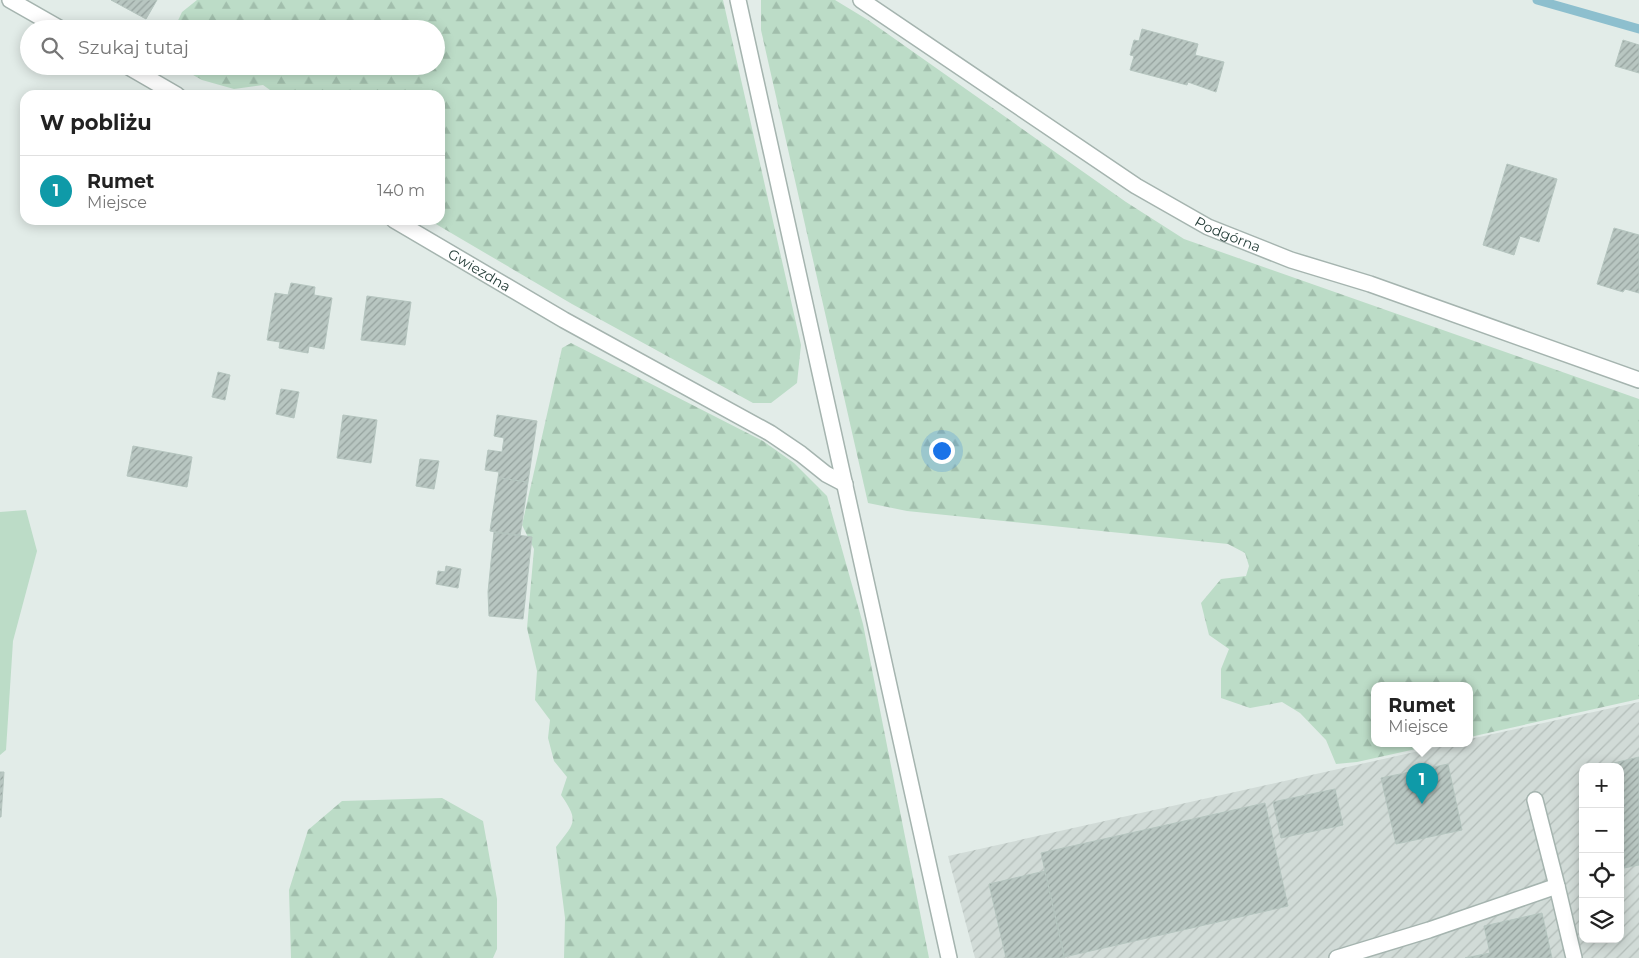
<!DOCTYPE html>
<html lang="pl">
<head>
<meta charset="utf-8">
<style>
	body { margin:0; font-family:Montserrat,sans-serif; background:#f2f2f2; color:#222 }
	.controls { position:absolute; right:15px; bottom:15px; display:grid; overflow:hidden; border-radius:10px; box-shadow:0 2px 12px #0003 }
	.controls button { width:45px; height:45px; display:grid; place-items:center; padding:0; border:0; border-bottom:1px solid #e0e0e0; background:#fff; color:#222; font:25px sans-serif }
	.you { position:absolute; left:941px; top:450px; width:18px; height:18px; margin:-12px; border:4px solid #fff; border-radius:50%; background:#1a73e8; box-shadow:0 0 0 8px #1a73e833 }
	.badge { display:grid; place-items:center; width:32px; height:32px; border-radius:50%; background:#0b8043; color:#fff; font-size:16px; font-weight:700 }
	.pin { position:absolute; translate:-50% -41px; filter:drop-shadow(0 1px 2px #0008) }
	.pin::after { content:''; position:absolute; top:26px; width:18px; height:15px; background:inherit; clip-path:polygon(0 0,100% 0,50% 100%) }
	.popup { position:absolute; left:1371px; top:682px; width:102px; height:65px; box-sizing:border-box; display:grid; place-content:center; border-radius:10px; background:#fff; filter:drop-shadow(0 1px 4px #0005); font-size:16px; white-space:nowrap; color:#767676 }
	.popup b { font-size:19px; color:#222 }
	.popup::after { content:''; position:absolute; left:50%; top:100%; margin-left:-10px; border:10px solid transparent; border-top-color:#fff }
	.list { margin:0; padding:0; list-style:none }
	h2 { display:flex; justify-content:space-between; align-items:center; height:65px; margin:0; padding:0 20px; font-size:21px }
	h2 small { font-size:16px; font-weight:400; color:#767676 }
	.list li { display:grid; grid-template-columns:32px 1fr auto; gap:15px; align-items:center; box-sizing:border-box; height:70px; padding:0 20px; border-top:1px solid #e0e0e0 }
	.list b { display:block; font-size:19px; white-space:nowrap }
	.list p { margin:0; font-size:16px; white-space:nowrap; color:#767676 }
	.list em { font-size:16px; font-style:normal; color:#767676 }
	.icon { flex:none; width:28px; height:28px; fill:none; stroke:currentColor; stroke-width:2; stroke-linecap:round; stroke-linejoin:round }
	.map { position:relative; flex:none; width:1639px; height:958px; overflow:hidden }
	.search { position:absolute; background:#fff; box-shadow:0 2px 12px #0003; left:20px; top:20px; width:425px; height:55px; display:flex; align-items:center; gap:12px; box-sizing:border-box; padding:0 18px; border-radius:28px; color:#767676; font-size:19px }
	.panel { position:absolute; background:#fff; box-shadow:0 2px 12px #0003; left:20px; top:90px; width:425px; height:135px; border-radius:15px }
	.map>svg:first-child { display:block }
	.industrial { fill:url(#industrial-furrows); fill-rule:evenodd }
	.grass { fill:#bcdcc7 }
	.forest { fill:url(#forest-firs) }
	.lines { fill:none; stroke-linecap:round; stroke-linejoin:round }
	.stream { stroke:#8dbfce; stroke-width:9 }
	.building { fill:url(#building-hatch); stroke:#b5c5bf }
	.service-casing { stroke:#a5b4af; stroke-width:18 }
	.minor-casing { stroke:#a5b4af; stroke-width:18 }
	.service { stroke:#fff; stroke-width:15 }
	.minor { stroke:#fff; stroke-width:15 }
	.labels { text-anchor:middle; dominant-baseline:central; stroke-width:4; stroke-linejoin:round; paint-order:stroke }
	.street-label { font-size:14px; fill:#233c37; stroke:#f3f8f6 }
</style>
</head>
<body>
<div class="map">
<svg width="1639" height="958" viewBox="0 0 1639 958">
	<defs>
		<pattern id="industrial-furrows" width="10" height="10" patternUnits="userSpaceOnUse" patternTransform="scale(1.25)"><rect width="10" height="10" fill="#d1dbd7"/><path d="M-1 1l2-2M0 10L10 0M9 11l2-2" fill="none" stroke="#b3bdb9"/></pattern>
		<pattern id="forest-firs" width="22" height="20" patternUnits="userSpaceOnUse" patternTransform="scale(1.25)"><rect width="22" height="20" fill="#bcdcc7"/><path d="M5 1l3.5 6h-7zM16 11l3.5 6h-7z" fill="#a1beac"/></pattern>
		<pattern id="building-hatch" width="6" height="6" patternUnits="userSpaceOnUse" patternTransform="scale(1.25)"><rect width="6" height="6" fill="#b8c6c1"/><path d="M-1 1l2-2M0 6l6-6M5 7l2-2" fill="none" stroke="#95a29e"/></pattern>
	</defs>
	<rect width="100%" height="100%" fill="#e2ece8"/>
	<path class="industrial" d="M 1639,702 L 1639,958 L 975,958 L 948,856 L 1455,743 L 1470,743 L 1470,739 ZM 1583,767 L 1620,767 L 1620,939 L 1583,939 Z"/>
	<path class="grass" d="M 26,510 L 37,551 L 13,641 L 6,750 L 0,755 L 0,512 Z"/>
	<path class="forest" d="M 197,0 L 723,0 L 801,345 L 797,383 L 771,403 L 753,403 L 572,304 L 429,220 L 440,220 L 440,95 L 277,95 L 263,85 L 234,89 L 202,80 L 177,66 L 436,66 L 436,29 L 174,29 L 182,12 Z
		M 761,0 L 835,0 L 868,20 L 1126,202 L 1184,239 L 1639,399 L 1639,699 L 1470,737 L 1470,685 L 1374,685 L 1374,743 L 1443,743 L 1357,762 L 1336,764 L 1326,740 L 1300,713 L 1282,702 L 1250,708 L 1221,698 L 1221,669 L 1229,649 L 1209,635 L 1201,603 L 1221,579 L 1246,576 L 1249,566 L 1245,553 L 1228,544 L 907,511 L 868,503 L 761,30 Z
		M 571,343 L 763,441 L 794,463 L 827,496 L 863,624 L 929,958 L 564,958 L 565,918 L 556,847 C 574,823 580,822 561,795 L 567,777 L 554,761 L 548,738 L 550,720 L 535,700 L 537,671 L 527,628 L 534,549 L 522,525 L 562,348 Z
		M 442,798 L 483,821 L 497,899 L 497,949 L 493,958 L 291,958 L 289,890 L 308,830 L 342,801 Z"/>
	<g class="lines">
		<path class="stream" d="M 1537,0 L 1639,29"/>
	</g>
	<path class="building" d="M 111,0 L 157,0 L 146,19 Z
		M 1142,29 L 1198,44 L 1195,55 L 1224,62 L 1216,92 L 1188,82 L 1187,85 L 1130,70 L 1134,56 L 1130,55 L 1134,40 L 1139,41 Z
		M 1623,40 L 1639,45 L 1639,73 L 1615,66 Z
		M 1507,164 L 1557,179 L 1539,242 L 1520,236 L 1514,255 L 1483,245 Z
		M 1614,228 L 1639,235 L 1639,293 L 1625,289 L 1623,292 L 1597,284 Z
		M 291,283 L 315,287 L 314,295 L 332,298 L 324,349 L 309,346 L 308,353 L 279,348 L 280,342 L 267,340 L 275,293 L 288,295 Z
		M 367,296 L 411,302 L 405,345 L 361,340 Z
		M 218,372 L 230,375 L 225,400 L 212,397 Z
		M 281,389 L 299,392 L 294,418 L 276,414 Z
		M 343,415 L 377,420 L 371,463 L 337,458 Z
		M 497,415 L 537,421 L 528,482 L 498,478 L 499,472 L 485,470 L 488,450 L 502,452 L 504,438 L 494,436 Z
		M 133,446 L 192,457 L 187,487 L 127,476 Z
		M 420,459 L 439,461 L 434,489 L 416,486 Z
		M 498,478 L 528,482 L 520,536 L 490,531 Z
		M 494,532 L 532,537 L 523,619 L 489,616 L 488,592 Z
		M 446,566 L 461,569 L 458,588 L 436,584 L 438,571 L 445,572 Z
		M 1639,757 L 1639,865 L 1624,868 L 1620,850 L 1620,767 L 1601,766 Z
		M 1448,764 L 1462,830 L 1396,844 L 1381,778 Z
		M 0,772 L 4,772 L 1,817 L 0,817 Z
		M 1335,789 L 1343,825 L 1281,838 L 1273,802 Z
		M 1265,803 L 1288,906 L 1064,957 L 1041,853 Z
		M 1045,871 L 1065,958 L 1006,958 L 989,884 Z
		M 1542,913 L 1552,958 L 1465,958 L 1490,953 L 1484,926 Z"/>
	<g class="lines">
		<defs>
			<g id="service">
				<path id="s1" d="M 861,0 L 1136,186 L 1208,227 L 1291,260 L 1370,284 L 1639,380"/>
				<path d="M 1557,886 L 1574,958"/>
				<path d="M 1337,958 L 1429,930 L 1557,886 L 1535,800"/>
			</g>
			<g id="minor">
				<path d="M 10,0 L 61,29"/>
				<path d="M 738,0 L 949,958"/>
				<path d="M 127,66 L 177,95"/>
				<path id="s2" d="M 394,220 L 564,320 L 770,433 L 801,454 L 826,474 L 845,484"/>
			</g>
		</defs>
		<use href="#service" class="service-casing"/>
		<use href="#minor" class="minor-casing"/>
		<use href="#service" class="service"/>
		<use href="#minor" class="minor"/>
	</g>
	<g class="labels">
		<g class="street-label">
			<text stroke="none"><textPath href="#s1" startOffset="436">Podgórna</textPath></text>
			<text stroke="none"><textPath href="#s2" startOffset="99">Gwiezdna</textPath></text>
		</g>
	</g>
</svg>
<div class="controls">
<button>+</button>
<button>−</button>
<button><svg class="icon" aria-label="locate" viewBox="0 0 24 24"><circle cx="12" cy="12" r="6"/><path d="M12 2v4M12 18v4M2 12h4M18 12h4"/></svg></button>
<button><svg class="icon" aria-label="layers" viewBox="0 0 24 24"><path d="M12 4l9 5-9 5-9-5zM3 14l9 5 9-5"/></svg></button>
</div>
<div class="you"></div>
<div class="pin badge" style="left:1422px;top:804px;background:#0f9aa8">1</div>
<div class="popup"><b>Rumet</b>Miejsce</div>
<div class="search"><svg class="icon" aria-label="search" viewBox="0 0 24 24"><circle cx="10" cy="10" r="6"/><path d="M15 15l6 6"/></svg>Szukaj tutaj</div>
<section class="panel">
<h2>W pobliżu<small></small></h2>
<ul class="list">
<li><span class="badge" style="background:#0f9aa8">1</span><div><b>Rumet</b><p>Miejsce</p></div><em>140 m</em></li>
</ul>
</section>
</div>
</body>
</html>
